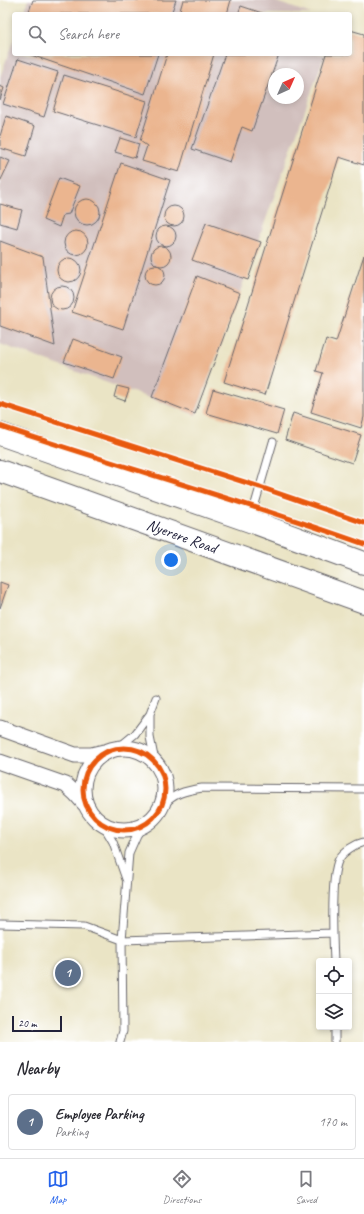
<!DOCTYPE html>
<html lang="en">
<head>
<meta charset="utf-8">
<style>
	body { margin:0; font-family:Caveat,sans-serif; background:#f2f2f3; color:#2b2b33 }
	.controls { position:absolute; right:12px; bottom:12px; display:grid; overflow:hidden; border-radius:4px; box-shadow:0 2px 6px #0003 }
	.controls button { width:36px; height:36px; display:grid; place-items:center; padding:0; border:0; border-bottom:1px solid #e1e1e2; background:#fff; color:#2b2b33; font:20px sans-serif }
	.compass { position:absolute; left:268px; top:68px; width:36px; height:36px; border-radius:50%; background:#fff; box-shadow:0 2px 6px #0003; rotate:45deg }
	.scale { position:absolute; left:12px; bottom:10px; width:50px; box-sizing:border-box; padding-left:4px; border:2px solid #22223b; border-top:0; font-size:11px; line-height:14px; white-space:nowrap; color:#22223b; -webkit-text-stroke:3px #fff; paint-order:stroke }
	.you { position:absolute; left:171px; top:560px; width:14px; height:14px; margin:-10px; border:3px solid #fff; border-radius:50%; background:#1a73e8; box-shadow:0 0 0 6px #1a73e833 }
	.badge { display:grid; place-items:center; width:26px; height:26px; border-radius:50%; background:#2563eb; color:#fff; font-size:13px; font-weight:700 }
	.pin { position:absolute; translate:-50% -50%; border:2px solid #fff; box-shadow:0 1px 4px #0006 }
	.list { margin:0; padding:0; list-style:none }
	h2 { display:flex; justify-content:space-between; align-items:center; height:52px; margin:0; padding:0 16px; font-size:17px }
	h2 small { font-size:13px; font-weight:400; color:#7c7c81 }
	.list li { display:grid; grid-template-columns:26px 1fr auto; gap:12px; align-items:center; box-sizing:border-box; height:56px; margin:0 8px 8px; padding:0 8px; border:1px solid #e1e1e2; border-radius:4px }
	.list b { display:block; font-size:15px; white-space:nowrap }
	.list p { margin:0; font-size:13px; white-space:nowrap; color:#7c7c81 }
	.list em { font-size:13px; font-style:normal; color:#7c7c81 }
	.icon { flex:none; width:22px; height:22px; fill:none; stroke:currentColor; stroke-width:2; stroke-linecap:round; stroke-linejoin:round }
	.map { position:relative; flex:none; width:364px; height:1042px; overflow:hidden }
	.search { position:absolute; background:#fff; box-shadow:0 2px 6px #0003; left:12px; right:12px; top:12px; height:44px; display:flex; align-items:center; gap:10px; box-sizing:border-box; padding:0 14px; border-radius:4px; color:#7c7c81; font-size:15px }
	.sheet { height:116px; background:#fff }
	nav { display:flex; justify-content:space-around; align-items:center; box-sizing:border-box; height:56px; border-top:1px solid #e1e1e2; background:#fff; font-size:11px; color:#7c7c81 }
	nav a { display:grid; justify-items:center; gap:2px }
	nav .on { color:#2563eb }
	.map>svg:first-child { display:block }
	.industrial { fill:#d1bfbd; fill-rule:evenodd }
	.building { fill:#ebb58f }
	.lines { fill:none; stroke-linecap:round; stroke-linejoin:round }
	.lane-casing { stroke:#68666b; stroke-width:9 }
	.street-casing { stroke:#68666b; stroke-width:17 }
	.highway-casing { stroke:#68666b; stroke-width:24 }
	.lane { stroke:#fff; stroke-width:7 }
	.street { stroke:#fff; stroke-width:15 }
	.highway { stroke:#fff; stroke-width:22 }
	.cycleway-casing { stroke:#fff; stroke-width:8 }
	.cycleway { stroke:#e8590c; stroke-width:5 }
	.labels { text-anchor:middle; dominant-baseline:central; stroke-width:3; stroke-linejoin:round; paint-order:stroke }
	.street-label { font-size:16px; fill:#22223b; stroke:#fff }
</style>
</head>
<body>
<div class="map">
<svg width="364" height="1042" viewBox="0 0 364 1042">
	<rect width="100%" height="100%" fill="#fff"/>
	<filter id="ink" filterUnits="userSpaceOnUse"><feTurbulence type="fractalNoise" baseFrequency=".025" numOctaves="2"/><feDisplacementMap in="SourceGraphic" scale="8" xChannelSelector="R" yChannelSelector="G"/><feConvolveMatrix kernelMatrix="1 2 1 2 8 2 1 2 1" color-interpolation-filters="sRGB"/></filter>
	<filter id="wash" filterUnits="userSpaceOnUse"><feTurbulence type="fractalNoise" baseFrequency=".012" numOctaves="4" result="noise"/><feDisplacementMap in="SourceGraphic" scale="16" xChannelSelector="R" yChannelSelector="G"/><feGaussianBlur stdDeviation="0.9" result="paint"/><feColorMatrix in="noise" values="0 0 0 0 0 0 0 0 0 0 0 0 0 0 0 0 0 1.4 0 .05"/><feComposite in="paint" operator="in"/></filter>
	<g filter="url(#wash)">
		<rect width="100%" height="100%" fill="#eae4c5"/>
		<path class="industrial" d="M 28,0 L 271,0 L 311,14 L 23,14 Z
			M 14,38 L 14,54 L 325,54 L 196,415 L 0,344 L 0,77 ZM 274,74 L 298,74 L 298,98 L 274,98 Z"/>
		<g id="blocks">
			<path class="building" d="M 33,0 L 176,0 L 171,14 L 28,14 Z
				M 183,0 L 231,0 L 227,14 L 179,14 Z
				M 241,6 L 265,14 L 238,14 Z
				M 350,30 L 364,34 L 364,165 L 339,157 L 265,395 L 224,382 L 326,54 L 350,54 Z
				M 28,54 L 158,54 L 145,94 Z
				M 167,54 L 214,54 L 179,172 L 142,161 L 147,146 L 140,141 Z
				M 225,54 L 279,54 L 252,131 L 242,127 L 230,162 L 192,149 Z
				M 18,59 L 58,72 L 44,117 L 3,104 Z
				M 64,75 L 147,101 L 136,137 L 53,111 Z
				M 0,86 L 4,88 L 0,100 Z
				M 6,116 L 35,126 L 26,156 L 0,148 L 0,136 Z
				M 120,138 L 139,144 L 135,158 L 115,152 Z
				M 0,157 L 10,161 L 0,182 Z
				M 121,163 L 170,180 L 123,329 L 72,312 Z
				M 59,178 L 80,186 L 69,214 L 63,215 L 59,227 L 43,220 Z
				M74 212a13 13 0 1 1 26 0a13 13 0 1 1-26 0Z
				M 0,204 L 22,210 L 17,228 L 0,223 Z
				M164 216a10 10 0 1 1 20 0a10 10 0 1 1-20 0Z
				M 206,223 L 261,242 L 248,280 L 192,260 Z
				M156 236a10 10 0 1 1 20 0a10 10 0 1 1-20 0Z
				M64 243a12 12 0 1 1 24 0a12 12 0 1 1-24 0Z
				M 0,241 L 43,257 L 55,346 L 0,326 Z
				M151 256a10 10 0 1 1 20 0a10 10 0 1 1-20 0Z
				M 364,255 L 364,417 L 361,428 L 311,412 L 323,373 L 316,371 L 326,339 L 336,342 Z
				M57 270a12 12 0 1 1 24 0a12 12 0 1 1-24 0Z
				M145 275a10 10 0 1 1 20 0a10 10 0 1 1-20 0Z
				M 197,276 L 240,293 L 195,414 L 152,397 Z
				M50 298a12 12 0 1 1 24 0a12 12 0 1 1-24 0Z
				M 73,339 L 122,357 L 114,379 L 64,362 Z
				M 117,386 L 129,389 L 125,401 L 114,397 Z
				M 213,389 L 284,410 L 277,434 L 206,413 Z
				M 293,413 L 361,435 L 352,463 L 285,440 Z
				M 0,582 L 8,585 L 0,608 Z"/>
		</g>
	</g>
	<g filter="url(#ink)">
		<use href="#blocks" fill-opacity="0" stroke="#68666b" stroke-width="1"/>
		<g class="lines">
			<defs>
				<path id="lane" d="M 251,518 L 273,442
					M 150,714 L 156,698
					M 118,748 L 135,734 L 150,714 L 150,737 L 155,762
					M 162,806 C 175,793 184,791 202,788 L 364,789
					M 103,825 L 113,842 L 126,879
					M 0,924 L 84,926 L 122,940 L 333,933
					M 334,961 C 333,940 330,875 339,859 C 344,851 355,844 364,842
					M 335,1027 L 335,1042
					M 120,1042 L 123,1031 L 122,940 L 129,853 L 137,835 L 143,826"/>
				<path id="street" d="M 0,728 L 75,755 L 91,755 L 104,752
					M83 789a41 41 0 1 1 82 0a41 41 0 1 1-82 0Z
					M 0,762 L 66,785 L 76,794 L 85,804"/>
				<g id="highway">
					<path d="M 0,434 L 250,521 L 364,563"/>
					<path id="s1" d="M 0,471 L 364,602"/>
				</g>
			</defs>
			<use href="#lane" class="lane-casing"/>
			<use href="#street" class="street-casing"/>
			<use href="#highway" class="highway-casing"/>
			<use href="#lane" class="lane"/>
			<use href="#street" class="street"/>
			<use href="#highway" class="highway"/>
			<defs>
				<path id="cycleway" d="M 0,404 L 260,487 L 364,523
					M 0,426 C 121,467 244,501 364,544
					M83 789a41 41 0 1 1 82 0a41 41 0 1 1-82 0Z"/>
			</defs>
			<use href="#cycleway" class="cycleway-casing"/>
			<use href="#cycleway" class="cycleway"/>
		</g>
	</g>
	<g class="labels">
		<g class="street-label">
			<text stroke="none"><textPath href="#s1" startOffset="193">Nyerere Road</textPath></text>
		</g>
	</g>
</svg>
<div class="controls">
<button><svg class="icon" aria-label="locate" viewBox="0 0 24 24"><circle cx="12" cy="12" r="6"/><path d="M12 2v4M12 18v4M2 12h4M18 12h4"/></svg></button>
<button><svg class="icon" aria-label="layers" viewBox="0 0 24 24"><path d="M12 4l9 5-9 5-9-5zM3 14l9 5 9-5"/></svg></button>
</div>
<svg class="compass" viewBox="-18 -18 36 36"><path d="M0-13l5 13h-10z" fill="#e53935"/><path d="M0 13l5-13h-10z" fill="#7c7c81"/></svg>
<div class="scale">20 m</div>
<div class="you"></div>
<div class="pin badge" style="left:68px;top:973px;background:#5c6f8a">1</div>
<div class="search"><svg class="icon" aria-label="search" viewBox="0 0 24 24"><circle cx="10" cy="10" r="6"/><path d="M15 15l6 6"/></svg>Search here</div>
</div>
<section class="sheet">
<h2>Nearby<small></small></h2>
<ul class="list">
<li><span class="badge" style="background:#5c6f8a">1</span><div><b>Employee Parking</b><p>Parking</p></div><em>170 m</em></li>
</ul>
</section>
<nav>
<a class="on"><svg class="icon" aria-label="map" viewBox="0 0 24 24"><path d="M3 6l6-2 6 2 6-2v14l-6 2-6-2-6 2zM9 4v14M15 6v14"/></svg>Map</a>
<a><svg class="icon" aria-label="directions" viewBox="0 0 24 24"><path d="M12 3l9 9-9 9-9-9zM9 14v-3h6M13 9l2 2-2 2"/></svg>Directions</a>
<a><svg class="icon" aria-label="saved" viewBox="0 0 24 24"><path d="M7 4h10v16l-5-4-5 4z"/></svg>Saved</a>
</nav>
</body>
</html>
